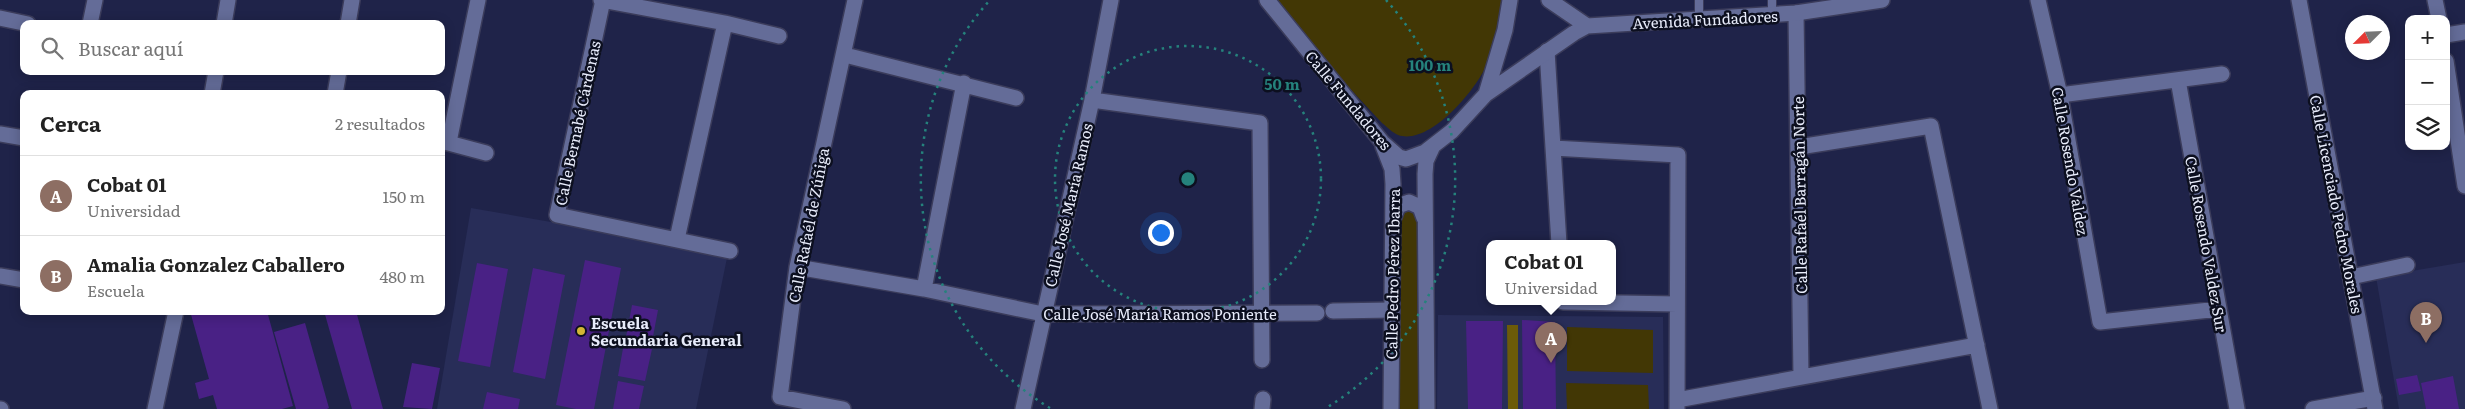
<!DOCTYPE html>
<html lang="es">
<head>
<meta charset="utf-8">
<style>
	body { margin:0; font-family:Literata,serif; background:#f2f2f2; color:#222 }
	.controls { position:absolute; right:15px; top:15px; display:grid; overflow:hidden; border-radius:10px; box-shadow:0 2px 12px #0003 }
	.controls button { width:45px; height:45px; display:grid; place-items:center; padding:0; border:0; border-bottom:1px solid #e0e0e0; background:#fff; color:#222; font:25px sans-serif }
	.compass { position:absolute; left:2345px; top:15px; width:45px; height:45px; border-radius:50%; background:#fff; box-shadow:0 2px 12px #0003; rotate:246deg }
	.you { position:absolute; left:1160px; top:232px; width:18px; height:18px; margin:-12px; border:4px solid #fff; border-radius:50%; background:#1a73e8; box-shadow:0 0 0 8px #1a73e833 }
	.badge { display:grid; place-items:center; width:32px; height:32px; border-radius:50%; background:#72652b; color:#fff; font-size:16px; font-weight:700 }
	.pin { position:absolute; translate:-50% -41px; filter:drop-shadow(0 1px 2px #0008) }
	.pin::after { content:''; position:absolute; top:26px; width:18px; height:15px; background:inherit; clip-path:polygon(0 0,100% 0,50% 100%) }
	.popup { position:absolute; left:1486px; top:240px; width:130px; height:65px; box-sizing:border-box; display:grid; place-content:center; border-radius:10px; background:#fff; filter:drop-shadow(0 1px 4px #0005); font-size:16px; white-space:nowrap; color:#767676 }
	.popup b { font-size:19px; color:#222 }
	.popup::after { content:''; position:absolute; left:50%; top:100%; margin-left:-10px; border:10px solid transparent; border-top-color:#fff }
	.list { margin:0; padding:0; list-style:none }
	h2 { display:flex; justify-content:space-between; align-items:center; height:65px; margin:0; padding:0 20px; font-size:21px }
	h2 small { font-size:16px; font-weight:400; color:#767676 }
	.list li { display:grid; grid-template-columns:32px 1fr auto; gap:15px; align-items:center; box-sizing:border-box; height:80px; padding:0 20px; border-top:1px solid #e0e0e0 }
	.list b { display:block; font-size:19px; white-space:nowrap }
	.list p { margin:0; font-size:16px; white-space:nowrap; color:#767676 }
	.list em { font-size:16px; font-style:normal; color:#767676 }
	.icon { flex:none; width:28px; height:28px; fill:none; stroke:currentColor; stroke-width:2; stroke-linecap:round; stroke-linejoin:round }
	.map { position:relative; flex:none; width:2465px; height:409px; overflow:hidden }
	.search { position:absolute; background:#fff; box-shadow:0 2px 12px #0003; left:20px; top:20px; width:425px; height:55px; display:flex; align-items:center; gap:12px; box-sizing:border-box; padding:0 18px; border-radius:10px; color:#767676; font-size:19px }
	.panel { position:absolute; background:#fff; box-shadow:0 2px 12px #0003; left:20px; top:90px; width:425px; height:225px; border-radius:10px }
	.map>svg:first-child { display:block }
	.built { fill:#282d58 }
	.green { fill:#423705 }
	.forest { fill:#6c5b09 }
	.building { fill:#492185 }
	.lines { fill:none; stroke-linecap:round; stroke-linejoin:round }
	.lane-casing { stroke:#3b3c5b; stroke-width:10 }
	.street-casing { stroke:#3b3c5b; stroke-width:18 }
	.secondary-casing { stroke:#3b3c5b; stroke-width:18 }
	.lane { stroke:#646c98; stroke-width:8 }
	.street { stroke:#646c98; stroke-width:15 }
	.secondary { stroke:#646c98; stroke-width:15 }
	.ring { fill:none; stroke:#25827c; stroke-width:2.5; stroke-dasharray:2.5 5 }
	.poi-dot { fill:#d3b635; stroke:#0c0f1f; stroke-width:2 }
	.labels { text-anchor:middle; dominant-baseline:central; stroke-width:5; stroke-linejoin:round; paint-order:stroke }
	.street-label { font-size:15px; fill:#e8ecfb; stroke:#0c0f1f }
	.poi-label { font-size:15px; font-weight:bold; fill:#e8ecfb; stroke:#0c0f1f; text-anchor:start }
	.centre { fill:#25827c; stroke:#0c0f1f; stroke-width:2.5 }
	.ring-label { font-size:15px; text-anchor:middle; font-weight:bold; fill:#25827c; stroke:#0c0f1f; stroke-width:5; stroke-linejoin:round; paint-order:stroke }
</style>
</head>
<body>
<div class="map">
<svg width="2465" height="409" viewBox="0 0 2465 409">
	<rect width="100%" height="100%" fill="#1f2349"/>
	<path class="built" d="M 471,208 L 728,253 L 696,409 L 437,409 Z
		M 2465,262 L 2465,409 L 2399,409 L 2376,277 Z
		M 1438,315 L 1663,317 L 1664,409 L 1437,409 Z"/>
	<path class="green" d="M 1271,0 L 1505,0 C 1504,22 1495,45 1486,66 C 1475,91 1429,146 1398,135 C 1393,133 1387,127 1382,123 L 1276,9 Z
		M 1410,207 L 1419,218 L 1420,409 L 1399,409 L 1397,217 L 1400,209 Z
		M 1567,327 L 1653,330 L 1653,373 L 1567,371 Z
		M 1566,383 L 1648,385 L 1649,409 L 1567,409 Z"/>
	<path class="forest" d="M 1507,325 L 1518,325 L 1518,409 L 1508,409 Z"/>
	<path class="building" d="M 585,260 L 621,268 L 594,409 L 576,409 L 556,405 Z
		M 477,263 L 508,269 L 490,367 L 458,361 Z
		M 533,268 L 565,275 L 545,379 L 513,372 Z
		M 632,305 L 658,310 L 652,342 L 626,337 Z
		M 190,311 L 267,311 L 293,406 L 282,409 L 217,409 L 213,395 L 199,399 L 195,383 L 209,379 Z
		M 324,311 L 356,311 L 383,409 L 352,409 Z
		M 1522,320 L 1555,322 L 1556,409 L 1523,409 Z
		M 1466,321 L 1503,321 L 1502,409 L 1468,409 Z
		M 305,323 L 329,408 L 327,409 L 296,409 L 274,332 Z
		M 624,343 L 652,349 L 645,381 L 618,376 Z
		M 412,363 L 440,368 L 432,409 L 403,407 Z
		M 2417,375 L 2421,391 L 2399,395 L 2396,379 Z
		M 2453,376 L 2459,409 L 2426,409 L 2421,383 Z
		M 618,381 L 644,386 L 639,409 L 613,409 Z
		M 487,392 L 520,399 L 518,409 L 483,409 Z"/>
	<g class="lines">
		<defs>
			<path id="lane" d="M 1772,14 L 1772,0
				M 1699,18 L 1699,0"/>
			<path id="street" d="M 601,0 L 725,23 L 779,36
				M 603,0 L 557,215 L 730,251
				M 2038,0 L 2060,95 L 2100,322 L 2219,309
				M 2435,0 L 2439,19
				M 1796,13 L 1801,377
				M 0,18 L 28,24
				M 90,24 L 95,0
				M 224,24 L 228,0
				M 348,24 L 352,0
				M 2446,35 L 2465,32
				M 1547,51 L 1559,244
				M 845,55 L 1016,98
				M 2446,61 L 2465,186
				M 2178,80 L 2237,409
				M 212,94 L 216,71
				M 335,94 L 339,71
				M 2060,95 L 2222,74
				M 1092,100 L 1260,123 L 1262,360
				M 0,134 L 24,138
				M 441,141 L 486,153
				M 449,142 L 478,0
				M 1799,147 L 1931,126 L 1990,409
				M 1553,148 L 1678,155 L 1677,409
				M 677,239 L 725,23
				M 797,267 L 924,289 L 1043,314 L 1317,313
				M 0,276 L 24,280
				M 2351,277 L 2407,265
				M 924,289 L 964,83
				M 1563,302 L 1677,304
				M 1333,311 L 1392,310
				M 1677,400 L 1977,345
				M 0,409 L 1,409
				M 155,409 L 176,311
				M 843,409 L 780,397 L 797,267 L 855,0
				M 1023,409 L 1092,100 L 1111,0
				M 1262,409 L 1263,399
				M 2313,409 L 2374,398"/>
			<path id="secondary" d="M 1267,0 L 1382,142 L 1399,157 L 1406,159 L 1425,152 L 1452,131 L 1486,94 L 1505,30 L 1510,0
				M 1549,0 L 1587,26
				M 2299,0 L 2375,409
				M 1486,94 L 1574,33 L 1587,26 L 1796,13 L 1882,0
				M 1383,146 L 1392,169 L 1393,184 L 1391,409
				M 1394,217 L 1398,206 L 1409,202 L 1420,207 L 1424,218
				M 1427,409 L 1425,174 L 1426,161 L 1432,148"/>
		</defs>
		<use href="#lane" class="lane-casing"/>
		<use href="#street" class="street-casing"/>
		<use href="#secondary" class="secondary-casing"/>
		<use href="#lane" class="lane"/>
		<use href="#street" class="street"/>
		<use href="#secondary" class="secondary"/>
	</g>
	<g class="ring">
		<circle cx="1188" cy="179" r="133"/>
		<path d="M1050 408A267 267 0 0 1 990 0M1386 0A267 267 0 0 1 1326 408"/>
	</g>
	<circle class="poi-dot" cx="581" cy="331" r="5"/>
	<g class="labels">
		<g class="street-label">
			<text transform="translate(1705 19) rotate(-3)">Avenida Fundadores</text>
			<text transform="translate(1349 100) rotate(50)">Calle Fundadores</text>
			<text transform="translate(577 123) rotate(-78)">Calle Bernabé Cárdenas</text>
			<text transform="translate(2071 161) rotate(80)">Calle Rosendo Valdez</text>
			<text transform="translate(1799 195) rotate(-91)">Calle Rafaél Barragán Norte</text>
			<text transform="translate(2337 204) rotate(79)">Calle Licenciado Pedro Morales</text>
			<text transform="translate(1068 205) rotate(-77)">Calle José María Ramos</text>
			<text transform="translate(808 225) rotate(-79)">Calle Rafaél de Zúñiga</text>
			<text transform="translate(2207 244) rotate(80)">Calle Rosendo Valdez Sur</text>
			<text transform="translate(1392 274) rotate(-89)">Calle Pedro Pérez Ibarra</text>
			<text x="1160" y="313">Calle José María Ramos Poniente</text>
		</g>
		<g class="poi-label">
			<text x="591" y="322">Escuela<tspan x="591" dy="17">Secundaria General</tspan></text>
		</g>
	</g>
	<circle cx="1188" cy="179" r="8" class="centre"/>
	<g class="ring-label">
		<text x="1430" y="71">100 m</text>
		<text x="1282" y="90">50 m</text>
	</g>
</svg>
<div class="controls">
<button>+</button>
<button>−</button>
<button><svg class="icon" aria-label="layers" viewBox="0 0 24 24"><path d="M12 4l9 5-9 5-9-5zM3 14l9 5 9-5"/></svg></button>
</div>
<svg class="compass" viewBox="-18 -18 36 36"><path d="M0-13l5 13h-10z" fill="#e53935"/><path d="M0 13l5-13h-10z" fill="#767676"/></svg>
<div class="you"></div>
<div class="pin badge" style="left:1551px;top:363px;background:#8d6e63">A</div>
<div class="popup"><b>Cobat 01</b>Universidad</div>
<div class="pin badge" style="left:2426px;top:343px;background:#8d6e63">B</div>
<div class="search"><svg class="icon" aria-label="search" viewBox="0 0 24 24"><circle cx="10" cy="10" r="6"/><path d="M15 15l6 6"/></svg>Buscar aquí</div>
<section class="panel">
<h2>Cerca<small>2 resultados</small></h2>
<ul class="list">
<li><span class="badge" style="background:#8d6e63">A</span><div><b>Cobat 01</b><p>Universidad</p></div><em>150 m</em></li>
<li><span class="badge" style="background:#8d6e63">B</span><div><b>Amalia Gonzalez Caballero</b><p>Escuela</p></div><em>480 m</em></li>
</ul>
</section>
</div>
</body>
</html>
